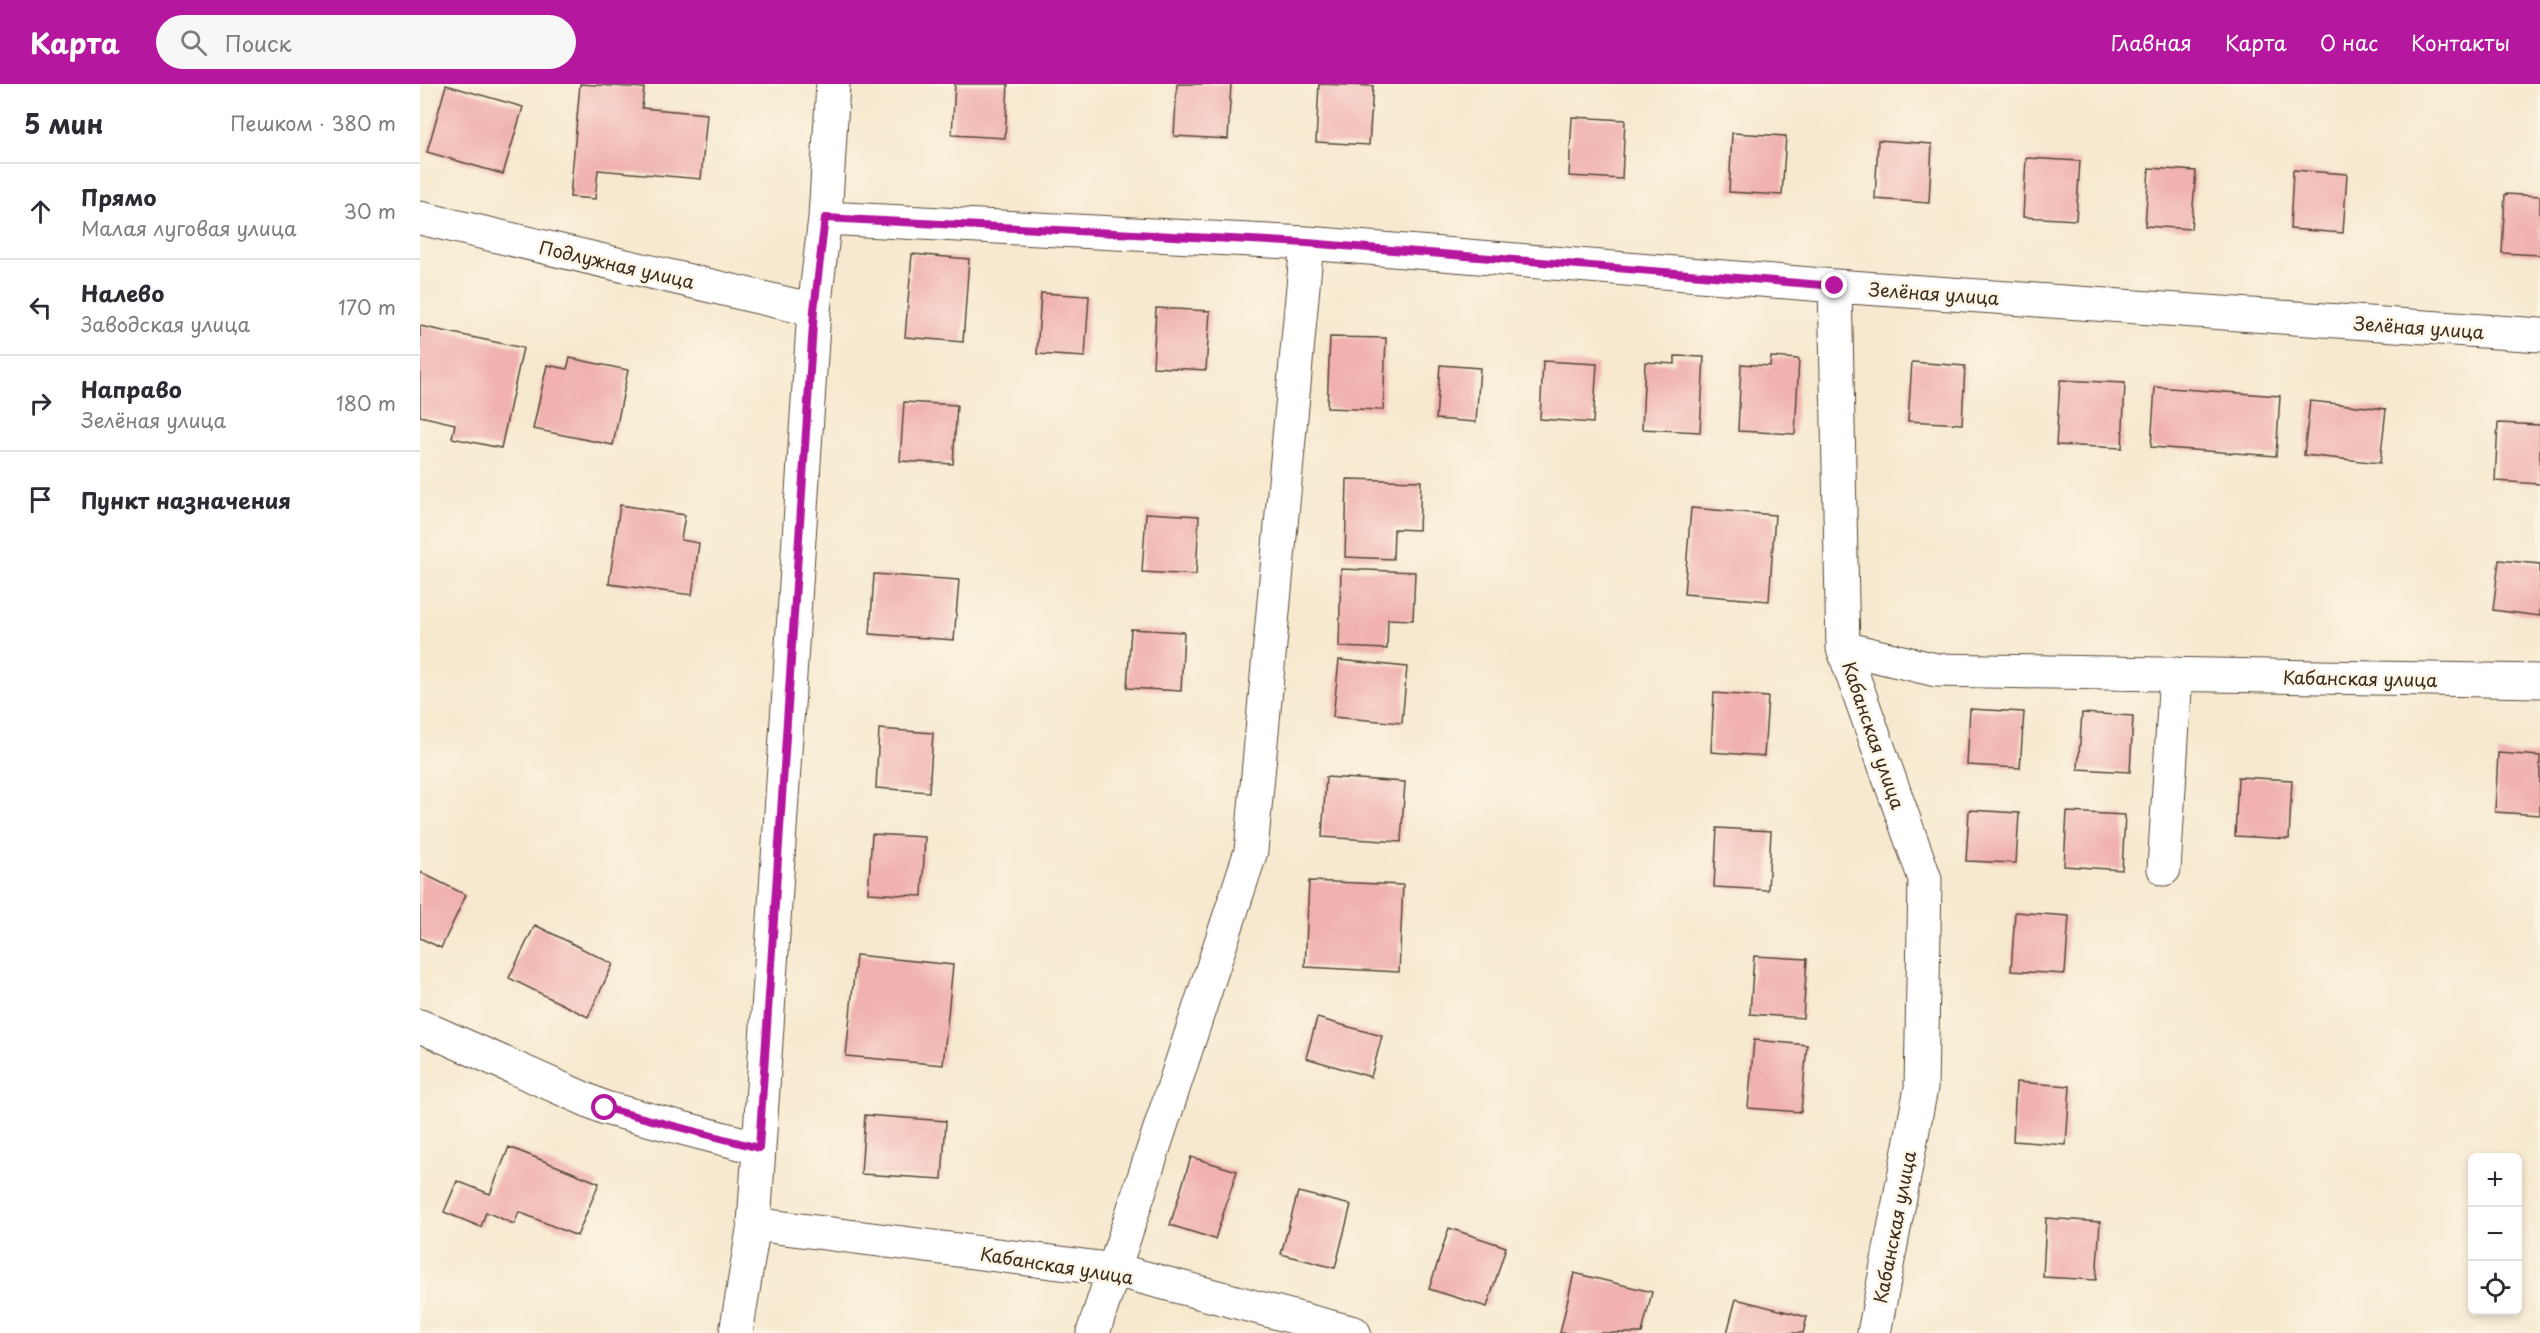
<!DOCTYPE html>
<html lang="ru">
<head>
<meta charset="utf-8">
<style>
	body { margin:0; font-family:"Playpen Sans",sans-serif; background:#f7f7f7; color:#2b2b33 }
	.controls { position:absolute; right:18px; bottom:18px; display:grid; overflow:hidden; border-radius:9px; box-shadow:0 3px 9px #0003 }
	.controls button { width:54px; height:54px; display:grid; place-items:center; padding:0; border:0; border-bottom:2px solid #e1e1e2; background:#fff; color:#2b2b33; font:30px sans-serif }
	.stop { position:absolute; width:18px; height:18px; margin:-14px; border:4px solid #b5179e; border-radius:50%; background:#fff }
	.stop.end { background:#b5179e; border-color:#fff; box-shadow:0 2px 6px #0008 }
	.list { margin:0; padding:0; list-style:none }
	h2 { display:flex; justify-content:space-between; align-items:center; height:78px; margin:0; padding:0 24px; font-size:26px }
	h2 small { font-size:20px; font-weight:400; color:#7c7c81 }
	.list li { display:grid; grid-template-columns:39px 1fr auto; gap:18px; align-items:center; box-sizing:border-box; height:96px; padding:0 24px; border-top:2px solid #e1e1e2 }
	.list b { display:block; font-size:22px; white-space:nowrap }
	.list p { margin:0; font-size:20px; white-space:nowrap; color:#7c7c81 }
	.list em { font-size:20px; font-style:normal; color:#7c7c81 }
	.icon { flex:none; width:33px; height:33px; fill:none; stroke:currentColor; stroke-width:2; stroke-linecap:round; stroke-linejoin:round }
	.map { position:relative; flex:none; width:2120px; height:1249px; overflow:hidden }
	header { display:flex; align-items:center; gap:36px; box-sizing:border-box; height:84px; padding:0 30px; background:#b5179e; color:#fff }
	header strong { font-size:28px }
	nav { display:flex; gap:33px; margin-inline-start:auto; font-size:21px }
	.search { width:420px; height:54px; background:#f7f7f7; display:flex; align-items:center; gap:15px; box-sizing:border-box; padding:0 21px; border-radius:33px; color:#7c7c81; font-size:22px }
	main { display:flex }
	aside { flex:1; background:#fff }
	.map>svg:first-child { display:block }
	.building { fill:#f0b1af }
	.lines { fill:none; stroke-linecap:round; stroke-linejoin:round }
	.minor-casing { stroke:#574739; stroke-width:35 }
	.minor { stroke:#fff; stroke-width:33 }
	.route { stroke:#b5179e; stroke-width:8 }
	.labels { text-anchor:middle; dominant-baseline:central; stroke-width:5; stroke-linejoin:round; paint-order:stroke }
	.street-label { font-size:18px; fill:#3b2a1e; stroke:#fcf5e5 }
</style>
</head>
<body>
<header>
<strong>Карта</strong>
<div class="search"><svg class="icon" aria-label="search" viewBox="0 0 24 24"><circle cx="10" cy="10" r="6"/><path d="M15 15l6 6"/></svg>Поиск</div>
<nav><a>Главная</a><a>Карта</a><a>О нас</a><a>Контакты</a></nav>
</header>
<main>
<aside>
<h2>5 мин<small>Пешком · 380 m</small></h2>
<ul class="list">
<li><svg class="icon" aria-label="ahead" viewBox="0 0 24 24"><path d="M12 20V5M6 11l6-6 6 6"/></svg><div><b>Прямо</b><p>Малая луговая улица</p></div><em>30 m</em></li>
<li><svg class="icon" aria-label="left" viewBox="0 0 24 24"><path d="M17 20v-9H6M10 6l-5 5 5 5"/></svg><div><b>Налево</b><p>Заводская улица</p></div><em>170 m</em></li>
<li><svg class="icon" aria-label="right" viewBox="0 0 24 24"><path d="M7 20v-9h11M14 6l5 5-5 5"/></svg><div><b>Направо</b><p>Зелёная улица</p></div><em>180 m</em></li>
<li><svg class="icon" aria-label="arrive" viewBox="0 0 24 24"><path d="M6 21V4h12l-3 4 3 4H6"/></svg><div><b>Пункт назначения</b></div></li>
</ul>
</aside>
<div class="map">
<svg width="2120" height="1249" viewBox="0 0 2120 1249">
	<rect width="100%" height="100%" fill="#fcf5e5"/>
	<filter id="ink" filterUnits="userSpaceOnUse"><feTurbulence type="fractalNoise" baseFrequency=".0167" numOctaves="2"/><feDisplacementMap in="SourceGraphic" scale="12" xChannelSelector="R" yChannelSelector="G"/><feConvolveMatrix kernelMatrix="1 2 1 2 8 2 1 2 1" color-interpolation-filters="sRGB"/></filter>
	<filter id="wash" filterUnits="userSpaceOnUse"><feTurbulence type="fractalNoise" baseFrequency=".008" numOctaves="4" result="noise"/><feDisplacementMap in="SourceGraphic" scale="24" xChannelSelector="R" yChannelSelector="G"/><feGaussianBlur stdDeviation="1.35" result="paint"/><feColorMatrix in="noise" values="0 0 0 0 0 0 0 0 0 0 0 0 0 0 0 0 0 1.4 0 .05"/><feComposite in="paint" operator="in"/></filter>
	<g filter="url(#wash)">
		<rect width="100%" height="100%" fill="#f6e9cf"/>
		<g id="blocks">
			<path class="building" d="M 160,0 L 224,4 L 222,24 L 287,30 L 281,95 L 178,86 L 175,115 L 150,113 Z
				M 535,0 L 588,0 L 585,54 L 532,51 Z
				M 757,0 L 811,0 L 808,55 L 754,52 Z
				M 899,0 L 953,2 L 949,61 L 896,58 Z
				M 26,1 L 103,23 L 83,90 L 7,68 Z
				M 1152,33 L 1205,36 L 1202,95 L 1149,92 Z
				M 1312,49 L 1366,52 L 1362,111 L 1309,108 Z
				M 1458,56 L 1512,60 L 1509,119 L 1455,115 Z
				M 1606,74 L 1660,77 L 1656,136 L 1603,133 Z
				M 1729,84 L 1776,87 L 1771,145 L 1725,142 Z
				M 1873,86 L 1927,90 L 1923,149 L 1870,145 Z
				M 2085,110 L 2120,112 L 2120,171 L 2082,169 Z
				M 492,170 L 549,175 L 543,258 L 485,253 Z
				M 621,209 L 669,212 L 665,273 L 617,270 Z
				M 736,224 L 790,227 L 786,286 L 733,283 Z
				M 0,242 L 103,264 L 81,364 L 32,354 L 35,340 L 0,332 Z
				M 910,253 L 966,254 L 963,326 L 907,324 Z
				M 1255,272 L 1284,273 L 1280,348 L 1222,345 L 1225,278 L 1255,280 Z
				M 1351,273 L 1379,275 L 1375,350 L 1318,347 L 1321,280 L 1350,282 Z
				M 150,274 L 208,286 L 193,361 L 113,345 L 127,281 L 147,285 Z
				M 1123,277 L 1177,280 L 1173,339 L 1120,335 Z
				M 1492,278 L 1545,282 L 1542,340 L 1488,337 Z
				M 1020,281 L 1060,284 L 1056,338 L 1016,335 Z
				M 1640,296 L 1705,299 L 1702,364 L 1636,361 Z
				M 1735,303 L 1860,312 L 1856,372 L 1731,363 Z
				M 1890,317 L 1966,325 L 1960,379 L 1884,371 Z
				M 484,318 L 537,321 L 533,380 L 480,377 Z
				M 2078,339 L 2120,341 L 2120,400 L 2075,397 Z
				M 927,395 L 1001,397 L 999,446 L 974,445 L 973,475 L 925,473 Z
				M 200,421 L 265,431 L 261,456 L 279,459 L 272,511 L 189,500 Z
				M 1271,424 L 1355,431 L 1349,517 L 1264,510 Z
				M 726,429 L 779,432 L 776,491 L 722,488 Z
				M 2079,476 L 2120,480 L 2120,532 L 2073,526 Z
				M 921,485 L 995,488 L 993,536 L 968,535 L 967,565 L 919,563 Z
				M 454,490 L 539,496 L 534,556 L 450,550 Z
				M 711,545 L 764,548 L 761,607 L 707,604 Z
				M 919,576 L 987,583 L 982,639 L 913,633 Z
				M 1294,609 L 1348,613 L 1344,672 L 1291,668 Z
				M 1550,625 L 1604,628 L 1600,684 L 1547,681 Z
				M 1662,629 L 1713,632 L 1710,688 L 1658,685 Z
				M 459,645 L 513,649 L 509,708 L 456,704 Z
				M 2078,669 L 2120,672 L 2120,731 L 2075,728 Z
				M 906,693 L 985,698 L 981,758 L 902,753 Z
				M 1818,693 L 1872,696 L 1869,755 L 1815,752 Z
				M 1549,726 L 1599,729 L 1596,779 L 1546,777 Z
				M 1647,728 L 1705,731 L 1702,786 L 1644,782 Z
				M 1297,744 L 1351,747 L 1348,806 L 1294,803 Z
				M 452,750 L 505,753 L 502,812 L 448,809 Z
				M 0,788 L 46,811 L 21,864 L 0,854 Z
				M 889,797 L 983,801 L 979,888 L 885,883 Z
				M 1595,828 L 1649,832 L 1645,890 L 1591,887 Z
				M 115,841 L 193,880 L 168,933 L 89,894 Z
				M 436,871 L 533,881 L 523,981 L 426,972 Z
				M 1334,872 L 1387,875 L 1383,934 L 1330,930 Z
				M 897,934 L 962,952 L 951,993 L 886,974 Z
				M 1334,956 L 1387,961 L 1381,1028 L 1328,1024 Z
				M 1596,998 L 1650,1002 L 1646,1061 L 1593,1057 Z
				M 445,1031 L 526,1037 L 522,1095 L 441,1090 Z
				M 89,1063 L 179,1099 L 157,1152 L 99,1128 L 94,1140 L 66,1128 L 61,1143 L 24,1128 L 37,1097 L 70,1110 Z
				M 771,1073 L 817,1087 L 795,1155 L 750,1141 Z
				M 878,1108 L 931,1121 L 915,1184 L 861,1170 Z
				M 1626,1134 L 1680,1138 L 1676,1196 L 1623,1193 Z
				M 1029,1144 L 1086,1163 L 1067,1223 L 1009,1205 Z
				M 1154,1189 L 1232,1208 L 1222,1249 L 1140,1249 Z
				M 1316,1215 L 1387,1233 L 1383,1249 L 1307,1249 Z"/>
		</g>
	</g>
	<g filter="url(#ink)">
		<use href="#blocks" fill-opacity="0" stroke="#574739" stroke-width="1.5"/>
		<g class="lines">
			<defs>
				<path id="minor" d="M 0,134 L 394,226
					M 405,134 L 887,159 L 1415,202 L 2120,251
					M 1415,202 L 1423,564
					M 1744,785 L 1756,590
					M 0,942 L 185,1024 L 339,1064
					M 334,1140 L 695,1186 L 934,1249
					M 316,1249 L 334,1140 L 394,226 L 405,134 L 413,0
					M 673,1249 L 831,767 L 887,159
					M 1454,1249 L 1501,1004 L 1505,795 L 1423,564 L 1516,586 L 2120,597"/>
			</defs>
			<use href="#minor" class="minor-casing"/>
			<use href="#minor" class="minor"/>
		</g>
	</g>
	<g class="lines" filter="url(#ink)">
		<path class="route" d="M 185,1024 L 339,1064 L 394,226 L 405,134 L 887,159 L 1415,202"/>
	</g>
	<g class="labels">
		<g class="street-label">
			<text transform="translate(197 180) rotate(13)">Подлужная улица</text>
			<text transform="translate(1514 209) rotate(4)">Зелёная улица</text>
			<text transform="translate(1999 243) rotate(4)">Зелёная улица</text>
			<text transform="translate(1940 594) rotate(1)">Кабанская улица</text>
			<text transform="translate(1454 651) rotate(71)">Кабанская улица</text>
			<text transform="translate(1474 1143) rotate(-79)">Кабанская улица</text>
			<text transform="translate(637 1181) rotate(9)">Кабанская улица</text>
		</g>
	</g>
</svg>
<div class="controls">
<button>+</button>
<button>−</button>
<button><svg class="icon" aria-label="locate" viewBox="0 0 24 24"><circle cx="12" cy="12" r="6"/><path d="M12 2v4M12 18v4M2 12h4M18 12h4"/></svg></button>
</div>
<div class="stop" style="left:185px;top:1024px"></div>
<div class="stop end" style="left:1415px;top:202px"></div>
</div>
</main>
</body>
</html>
